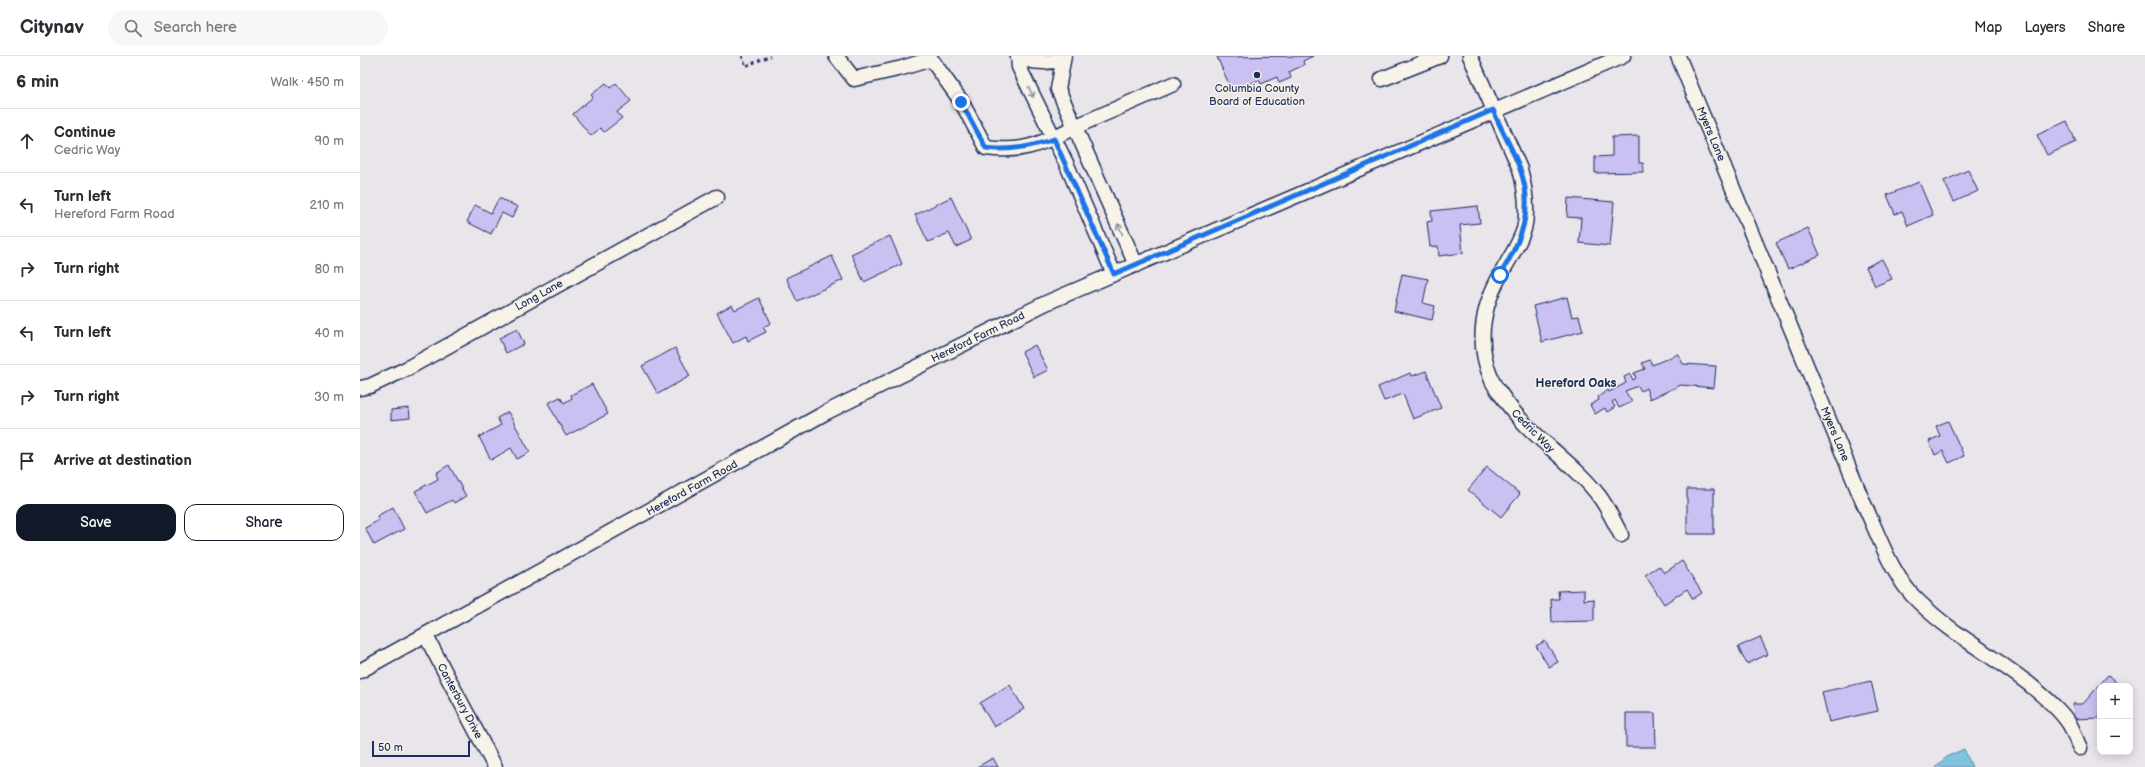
<!DOCTYPE html>
<html lang="en">
<head>
<meta charset="utf-8">
<style>
	body { margin:0; font-family:"Balsamiq Sans",sans-serif; background:#f7f7f7; color:#2b2b33 }
	.controls { position:absolute; right:12px; bottom:12px; display:grid; overflow:hidden; border-radius:8px; box-shadow:0 2px 10px #0003 }
	.controls button { width:36px; height:36px; display:grid; place-items:center; padding:0; border:0; border-bottom:1px solid #e1e1e2; background:#fff; color:#2b2b33; font:20px sans-serif }
	.scale { position:absolute; left:12px; bottom:10px; width:98px; box-sizing:border-box; padding-left:4px; border:2px solid #1b2f5e; border-top:0; font-size:11px; line-height:14px; white-space:nowrap; color:#1b2f5e; -webkit-text-stroke:3px #f7f3e8; paint-order:stroke }
	.stop { position:absolute; width:12px; height:12px; margin:-9px; border:3px solid #1a73e8; border-radius:50%; background:#fff }
	.stop.end { background:#1a73e8; border-color:#fff; box-shadow:0 1px 4px #0008 }
	.list { margin:0; padding:0; list-style:none }
	h2 { display:flex; justify-content:space-between; align-items:center; height:52px; margin:0; padding:0 16px; font-size:17px }
	h2 small { font-size:13px; font-weight:400; color:#7c7c81 }
	.list li { display:grid; grid-template-columns:26px 1fr auto; gap:12px; align-items:center; box-sizing:border-box; height:64px; padding:0 16px; border-top:1px solid #e1e1e2 }
	.list b { display:block; font-size:15px; white-space:nowrap }
	.list p { margin:0; font-size:13px; white-space:nowrap; color:#7c7c81 }
	.list em { font-size:13px; font-style:normal; color:#7c7c81 }
	.actions { display:flex; gap:8px; padding:12px 16px }
	.actions a { flex:1; padding:9px 0; border:1px solid #111827; border-radius:12px; text-align:center; font-size:14px; color:#111827 }
	.actions .main { background:#111827; color:#fff }
	.icon { flex:none; width:22px; height:22px; fill:none; stroke:currentColor; stroke-width:2; stroke-linecap:round; stroke-linejoin:round }
	.map { position:relative; flex:none; width:1785px; height:711px; overflow:hidden }
	header { display:flex; align-items:center; gap:24px; box-sizing:border-box; height:56px; padding:0 20px; background:#fff; border-bottom:1px solid #e1e1e2 }
	header strong { font-size:19px }
	nav { display:flex; gap:22px; margin-inline-start:auto; font-size:14px }
	.search { width:280px; height:36px; background:#f7f7f7; display:flex; align-items:center; gap:10px; box-sizing:border-box; padding:0 14px; border-radius:22px; color:#7c7c81; font-size:15px }
	main { display:flex }
	aside { flex:1; background:#fff }
	.map>svg:first-child { display:block }
	.water { fill:#7ec4de; stroke:#5688ab }
	.building { fill:#cac0f2; stroke:#1b2f5e }
	.lines { fill:none; stroke-linecap:round; stroke-linejoin:round }
	.minor-casing { stroke:#1b2f5e; stroke-width:17 }
	.path { stroke:#1b2f5e; stroke-width:2.5; stroke-dasharray:3 3; stroke-linecap:butt }
	.minor { stroke:#f7f3e8; stroke-width:14 }
	.oneway { stroke:#8991a3 }
	.route { stroke:#1a73e8; stroke-width:5 }
	.poi-dot { fill:#1b2f5e; stroke:#f7f3e8; stroke-width:1.5 }
	.labels { text-anchor:middle; dominant-baseline:central; stroke-width:3; stroke-linejoin:round; paint-order:stroke }
	.poi-label { font-size:11px; fill:#1b2f5e; stroke:#f7f3e8 }
	.street-label { font-size:11px; fill:#1b2f5e; stroke:#f7f3e8 }
	.neighbourhood-label { font-size:12px; font-weight:bold; fill:#1b2f5e; stroke:#f7f3e8 }
</style>
</head>
<body>
<header>
<strong>Citynav</strong>
<div class="search"><svg class="icon" aria-label="search" viewBox="0 0 24 24"><circle cx="10" cy="10" r="6"/><path d="M15 15l6 6"/></svg>Search here</div>
<nav><a>Map</a><a>Layers</a><a>Share</a></nav>
</header>
<main>
<aside>
<h2>6 min<small>Walk · 450 m</small></h2>
<ul class="list">
<li><svg class="icon" aria-label="ahead" viewBox="0 0 24 24"><path d="M12 20V5M6 11l6-6 6 6"/></svg><div><b>Continue</b><p>Cedric Way</p></div><em>90 m</em></li>
<li><svg class="icon" aria-label="left" viewBox="0 0 24 24"><path d="M17 20v-9H6M10 6l-5 5 5 5"/></svg><div><b>Turn left</b><p>Hereford Farm Road</p></div><em>210 m</em></li>
<li><svg class="icon" aria-label="right" viewBox="0 0 24 24"><path d="M7 20v-9h11M14 6l5 5-5 5"/></svg><div><b>Turn right</b></div><em>80 m</em></li>
<li><svg class="icon" aria-label="left" viewBox="0 0 24 24"><path d="M17 20v-9H6M10 6l-5 5 5 5"/></svg><div><b>Turn left</b></div><em>40 m</em></li>
<li><svg class="icon" aria-label="right" viewBox="0 0 24 24"><path d="M7 20v-9h11M14 6l5 5-5 5"/></svg><div><b>Turn right</b></div><em>30 m</em></li>
<li><svg class="icon" aria-label="arrive" viewBox="0 0 24 24"><path d="M6 21V4h12l-3 4 3 4H6"/></svg><div><b>Arrive at destination</b></div></li>
</ul>
<div class="actions"><a class="main">Save</a><a>Share</a></div>
</aside>
<div class="map">
<svg width="1785" height="711" viewBox="0 0 1785 711">
	<rect width="100%" height="100%" fill="#eae4eb"/>
	<filter id="ink" filterUnits="userSpaceOnUse"><feTurbulence type="fractalNoise" baseFrequency=".025" numOctaves="2"/><feDisplacementMap in="SourceGraphic" scale="8" xChannelSelector="R" yChannelSelector="G"/><feConvolveMatrix kernelMatrix="1 2 1 2 8 2 1 2 1" color-interpolation-filters="sRGB"/></filter>
	<g filter="url(#ink)">
		<path class="water" d="M 1604,693 L 1612,711 L 1575,711 L 1588,700 Z"/>
		<path class="building" d="M 953,0 L 943,5 L 944,9 L 929,16 L 931,22 L 919,27 L 917,21 L 901,28 L 899,24 L 872,35 L 857,1 Z
			M 246,27 L 250,32 L 256,27 L 271,45 L 257,56 L 262,62 L 244,76 L 240,72 L 231,80 L 213,58 L 233,41 L 231,39 Z
			M 1707,65 L 1716,86 L 1687,99 L 1677,79 Z
			M 1279,80 L 1279,107 L 1283,107 L 1283,116 L 1235,117 L 1235,101 L 1252,100 L 1252,81 Z
			M 1608,114 L 1618,135 L 1594,146 L 1584,125 Z
			M 1559,126 L 1573,159 L 1548,170 L 1542,155 L 1535,158 L 1527,139 Z
			M 591,141 L 611,184 L 596,191 L 589,177 L 568,186 L 555,159 Z
			M 139,142 L 158,151 L 152,162 L 142,157 L 131,178 L 107,166 L 115,149 L 131,157 Z
			M 1208,142 L 1254,146 L 1250,190 L 1219,187 L 1221,162 L 1207,161 Z
			M 1118,150 L 1120,167 L 1100,169 L 1103,197 L 1079,200 L 1078,190 L 1070,191 L 1067,166 L 1072,165 L 1071,155 Z
			M 1448,172 L 1460,199 L 1428,213 L 1416,187 Z
			M 530,180 L 542,208 L 504,226 L 491,198 Z
			M 472,200 L 483,224 L 437,245 L 426,222 Z
			M 1522,203 L 1532,223 L 1515,230 L 1506,211 Z
			M 1042,218 L 1068,223 L 1063,247 L 1075,250 L 1072,264 L 1034,255 Z
			M 1207,241 L 1212,261 L 1219,260 L 1223,275 L 1182,286 L 1173,250 Z
			M 399,242 L 411,267 L 403,271 L 406,276 L 388,285 L 386,280 L 373,287 L 357,257 L 372,249 L 375,254 Z
			M 157,273 L 164,288 L 146,297 L 139,282 Z
			M 675,289 L 688,314 L 674,321 L 662,296 Z
			M 315,292 L 330,320 L 298,338 L 282,310 Z
			M 1318,298 L 1323,308 L 1356,310 L 1354,332 L 1321,329 L 1290,343 L 1286,332 L 1281,335 L 1278,330 L 1265,335 L 1272,346 L 1259,352 L 1255,344 L 1252,346 L 1255,351 L 1247,356 L 1245,352 L 1235,358 L 1230,349 L 1239,344 L 1238,341 L 1248,334 L 1249,336 L 1266,327 L 1264,321 L 1270,318 L 1273,324 L 1276,322 L 1274,317 L 1285,313 L 1282,307 L 1290,304 L 1292,309 Z
			M 1066,315 L 1081,352 L 1053,363 L 1043,338 L 1024,345 L 1018,331 L 1050,317 L 1052,320 Z
			M 232,328 L 248,358 L 206,380 L 188,347 L 200,341 L 204,347 L 212,342 L 211,339 Z
			M 49,352 L 50,362 L 31,364 L 31,354 Z
			M 148,356 L 170,396 L 157,403 L 151,392 L 131,404 L 119,381 L 141,369 L 137,362 Z
			M 1588,365 L 1604,400 L 1589,407 L 1583,395 L 1575,399 L 1569,385 L 1580,380 L 1576,370 Z
			M 89,409 L 106,440 L 94,447 L 92,444 L 67,457 L 55,435 L 78,423 L 76,417 Z
			M 1127,411 L 1160,438 L 1141,461 L 1108,434 Z
			M 1327,433 L 1354,433 L 1354,478 L 1327,478 Z
			M 33,451 L 44,473 L 14,489 L 5,472 L 19,464 L 17,460 Z
			M 1322,505 L 1342,537 L 1333,543 L 1327,533 L 1304,548 L 1285,519 L 1299,510 L 1304,517 Z
			M 1224,534 L 1224,544 L 1234,543 L 1234,565 L 1192,566 L 1191,543 L 1199,543 L 1198,535 Z
			M 1400,581 L 1408,598 L 1387,608 L 1378,591 Z
			M 1185,585 L 1198,606 L 1189,611 L 1176,590 Z
			M 1748,619 L 1760,630 L 1740,630 L 1740,662 L 1714,663 L 1713,648 L 1723,648 Z
			M 1511,625 L 1518,655 L 1469,666 L 1462,636 Z
			M 650,629 L 664,653 L 634,671 L 620,647 Z
			M 1266,657 L 1295,657 L 1296,691 L 1266,691 Z
			M 633,702 L 638,711 L 617,711 Z"/>
		<g class="lines">
			<defs>
				<path id="minor" d="M 476,0 L 494,23 L 542,12 L 571,3 L 601,45 L 626,92 C 671,98 688,83 726,66 C 755,53 784,41 813,28
					M 658,0 L 659,11 L 707,109 L 754,218
					M 704,0 L 698,33 L 776,209
					M 1110,0 L 1160,113 C 1165,132 1169,153 1164,173 C 1159,189 1149,203 1141,218 C 1122,251 1116,286 1131,322 C 1133,329 1139,335 1142,340 C 1169,381 1211,403 1239,440 C 1248,452 1254,466 1261,479
					M 1318,0 L 1503,446 C 1519,479 1531,520 1559,546 C 1592,578 1633,600 1669,628 C 1683,640 1700,653 1710,669 C 1714,676 1716,684 1720,692
					M 658,2 C 674,6 686,8 703,3
					M 1022,23 L 1080,0
					M 0,332 L 10,330 L 46,313 L 357,141
					M 66,580 L 135,711
					M 0,615 L 465,357 L 686,247 L 1263,0"/>
			</defs>
			<use href="#minor" class="minor-casing"/>
			<path class="path" d="M 382,0 L 386,10 L 410,0"/>
			<use href="#minor" class="minor"/>
		</g>
		<defs><path id="oneway-shaft" d="M-6 0H5M1.5-3L5.5 0L1.5 3" fill="none" stroke-width="1.6" stroke-linecap="round" stroke-linejoin="round"/></defs>
		<g class="oneway">
			<use href="#oneway-shaft" transform="translate(671 36) rotate(64)"/>
			<use href="#oneway-shaft" transform="translate(760 173) rotate(-114)"/>
		</g>
	</g>
	<g class="lines" filter="url(#ink)">
		<path class="route" d="M 601,46 L 626,92 C 650,95 671,91 694,83 L 754,218 L 1133,54 C 1141,74 1153,93 1160,113 C 1175,154 1161,185 1140,219"/>
	</g>
	<circle class="poi-dot" cx="897" cy="19" r="4"/>
	<g class="labels">
		<g class="poi-label">
			<text x="897" y="32">Columbia County<tspan x="897" dy="13">Board of Education</tspan></text>
		</g>
		<g class="street-label">
			<text transform="translate(1351 78) rotate(67)">Myers Lane</text>
			<text transform="translate(179 239) rotate(-29)">Long Lane</text>
			<text transform="translate(618 281) rotate(-26)">Hereford Farm Road</text>
			<text transform="translate(1173 375) rotate(45)">Cedric Way</text>
			<text transform="translate(1475 378) rotate(67)">Myers Lane</text>
			<text transform="translate(332 432) rotate(-29)">Hereford Farm Road</text>
			<text transform="translate(100 645) rotate(62)">Canterbury Drive</text>
		</g>
		<g class="neighbourhood-label">
			<text x="1216" y="327">Hereford Oaks</text>
		</g>
	</g>
</svg>
<div class="controls">
<button>+</button>
<button>−</button>
</div>
<div class="scale">50 m</div>
<div class="stop" style="left:1140px;top:219px"></div>
<div class="stop end" style="left:601px;top:46px"></div>
</div>
</main>
</body>
</html>
